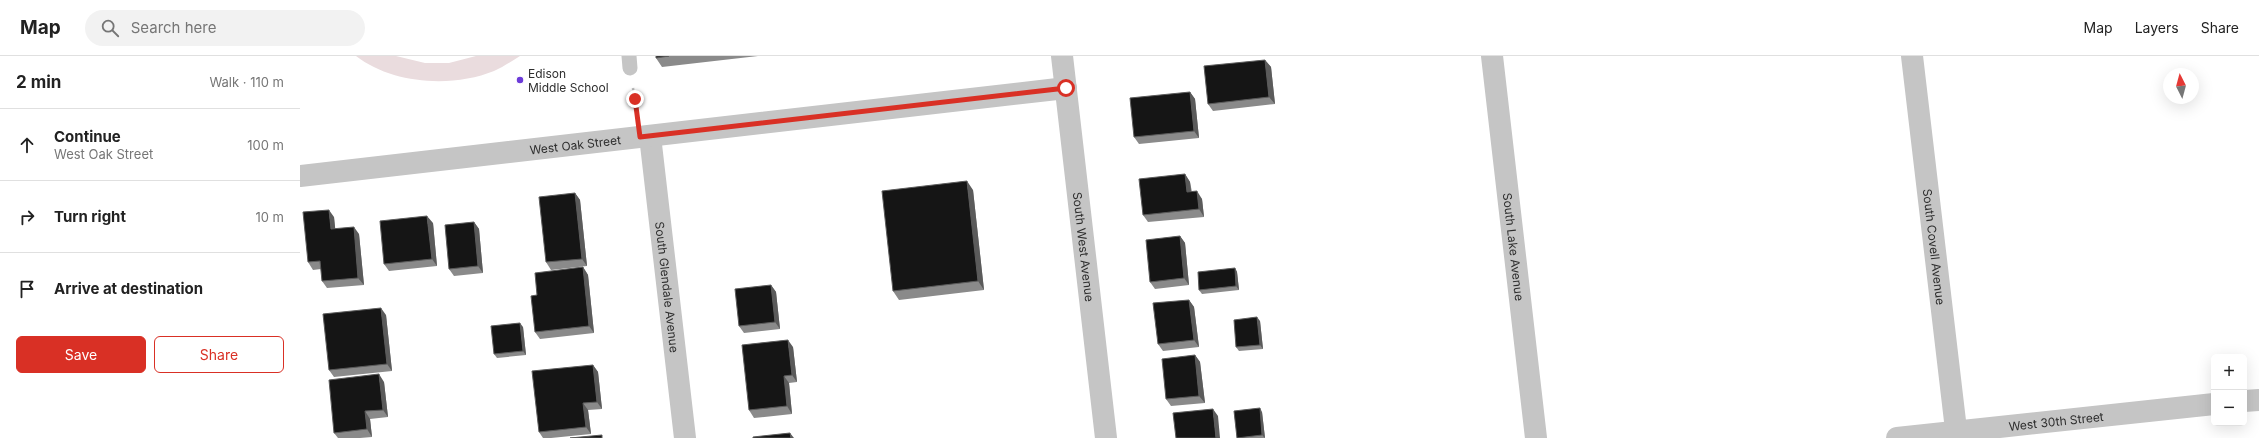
<!DOCTYPE html>
<html lang="en">
<head>
<meta charset="utf-8">
<style>
	body { margin:0; font-family:Inter,sans-serif; background:#f2f2f2; color:#222 }
	.controls { position:absolute; right:12px; bottom:12px; display:grid; overflow:hidden; border-radius:6px; box-shadow:0 4px 16px #0002 }
	.controls button { width:36px; height:36px; display:grid; place-items:center; padding:0; border:0; border-bottom:1px solid #e0e0e0; background:#fff; color:#222; font:20px sans-serif }
	.compass { position:absolute; left:1863px; top:12px; width:36px; height:36px; border-radius:50%; background:#fff; box-shadow:0 4px 16px #0002; rotate:354deg }
	.stop { position:absolute; width:12px; height:12px; margin:-9px; border:3px solid #d93025; border-radius:50%; background:#fff }
	.stop.end { background:#d93025; border-color:#fff; box-shadow:0 1px 4px #0008 }
	.list { margin:0; padding:0; list-style:none }
	h2 { display:flex; justify-content:space-between; align-items:center; height:52px; margin:0; padding:0 16px; font-size:17px }
	h2 small { font-size:13px; font-weight:400; color:#767676 }
	.list li { display:grid; grid-template-columns:26px 1fr auto; gap:12px; align-items:center; box-sizing:border-box; height:72px; padding:0 16px; border-top:1px solid #e0e0e0 }
	.list b { display:block; font-size:15px; white-space:nowrap }
	.list p { margin:0; font-size:13px; white-space:nowrap; color:#767676 }
	.list em { font-size:13px; font-style:normal; color:#767676 }
	.actions { display:flex; gap:8px; padding:12px 16px }
	.actions a { flex:1; padding:9px 0; border:1px solid #d93025; border-radius:6px; text-align:center; font-size:14px; color:#d93025 }
	.actions .main { background:#d93025; color:#fff }
	.icon { flex:none; width:22px; height:22px; fill:none; stroke:currentColor; stroke-width:2; stroke-linecap:round; stroke-linejoin:round }
	.map { position:relative; flex:none; width:1959px; height:382px; overflow:hidden }
	header { display:flex; align-items:center; gap:24px; box-sizing:border-box; height:56px; padding:0 20px; background:#fff; border-bottom:1px solid #e0e0e0 }
	header strong { font-size:19px }
	nav { display:flex; gap:22px; margin-inline-start:auto; font-size:14px }
	.search { width:280px; height:36px; background:#f2f2f2; display:flex; align-items:center; gap:10px; box-sizing:border-box; padding:0 14px; border-radius:22px; color:#767676; font-size:15px }
	main { display:flex }
	aside { flex:1; background:#fff }
	.map>svg:first-child { display:block }
	.pitch { fill:#eadcde }
	.lines { fill:none; stroke-linecap:round; stroke-linejoin:round }
	.path { stroke:#bebebe; stroke-width:2.5; stroke-dasharray:2 2; stroke-linecap:butt }
	.service { stroke:#c5c5c5; stroke-width:15 }
	.minor { stroke:#c5c5c5; stroke-width:22 }
	.wall { fill:#8a8a8a }
	.shaded-wall { fill:#5b5b5b }
	.building { fill:#151515; stroke:#5b5b5b }
	.route { stroke:#d93025; stroke-width:5 }
	.poi-dot { fill:#6c3bd9; stroke:#fff; stroke-width:1.5 }
	.labels { text-anchor:middle; dominant-baseline:central; stroke-width:4; stroke-linejoin:round; paint-order:stroke }
	.poi-label { font-size:12px; fill:#2e2e2e; stroke:#fff; text-anchor:start }
	.street-label { font-size:12px; fill:#2e2e2e; stroke:#fff }
</style>
</head>
<body>
<header>
<strong>Map</strong>
<div class="search"><svg class="icon" aria-label="search" viewBox="0 0 24 24"><circle cx="10" cy="10" r="6"/><path d="M15 15l6 6"/></svg>Search here</div>
<nav><a>Map</a><a>Layers</a><a>Share</a></nav>
</header>
<main>
<aside>
<h2>2 min<small>Walk · 110 m</small></h2>
<ul class="list">
<li><svg class="icon" aria-label="ahead" viewBox="0 0 24 24"><path d="M12 20V5M6 11l6-6 6 6"/></svg><div><b>Continue</b><p>West Oak Street</p></div><em>100 m</em></li>
<li><svg class="icon" aria-label="right" viewBox="0 0 24 24"><path d="M7 20v-9h11M14 6l5 5-5 5"/></svg><div><b>Turn right</b></div><em>10 m</em></li>
<li><svg class="icon" aria-label="arrive" viewBox="0 0 24 24"><path d="M6 21V4h12l-3 4 3 4H6"/></svg><div><b>Arrive at destination</b></div></li>
</ul>
<div class="actions"><a class="main">Save</a><a>Share</a></div>
</aside>
<div class="map">
<svg width="1959" height="382" viewBox="0 0 1959 382">
	<rect width="100%" height="100%" fill="#fff"/>
	<path class="pitch" d="M 56,0 L 96,0 L 125,7 L 149,7 L 176,0 L 220,0 C 212,5 203,11 194,15 C 152,32 92,28 56,0 Z"/>
	<g class="lines">
		<path class="path" d="M 333,32 L 336,55"/>
		<path class="service" d="M 329,0 L 330,12"/>
		<g class="minor">
			<path id="s1" d="M 762,0 L 806,382"/>
			<path id="s2" d="M 1192,0 L 1236,382"/>
			<path id="s3" d="M 1612,0 L 1657,382"/>
			<path id="s4" d="M 350,80 L 385,382"/>
			<path id="s5" d="M 0,120 L 766,32"/>
			<path d="M 1944,345 L 1959,344"/>
			<path id="s6" d="M 1597,382 L 1914,348"/>
		</g>
	</g>
	<path class="wall" d="M 356,0 L 458,0 L 362,11 L 356,2 Z
		M 965,4 L 971,11 L 975,48 L 913,55 L 908,48 Z
		M 890,36 L 895,43 L 899,82 L 839,88 L 834,81 Z
		M 885,118 L 890,126 L 892,136 L 902,143 L 904,161 L 848,166 L 843,159 Z
		M 673,134 L 684,234 L 599,244 L 593,235 Z
		M 275,137 L 280,144 L 287,210 L 251,214 L 246,206 Z
		M 34,161 L 35,173 L 59,178 L 64,229 L 27,232 L 22,225 L 21,213 L 13,214 L 8,206 Z
		M 174,166 L 179,173 L 183,217 L 154,220 L 149,213 Z
		M 133,167 L 137,210 L 89,215 L 84,208 Z
		M 880,180 L 885,187 L 889,229 L 855,233 L 850,226 Z
		M 283,211 L 288,219 L 294,277 L 240,283 L 235,276 Z
		M 935,212 L 937,216 L 939,234 L 902,238 L 899,234 Z
		M 471,229 L 476,236 L 480,273 L 444,277 L 439,270 Z
		M 889,244 L 894,251 L 899,291 L 863,295 L 858,288 Z
		M 86,259 L 92,315 L 34,321 L 29,314 Z
		M 960,265 L 963,293 L 939,295 L 936,291 Z
		M 223,271 L 226,299 L 197,302 L 194,298 Z
		M 493,291 L 497,326 L 489,327 L 492,358 L 454,362 L 449,354 Z
		M 895,299 L 900,306 L 905,347 L 871,350 L 866,343 Z
		M 293,309 L 298,316 L 302,353 L 288,354 L 291,378 L 251,382 L 243,382 L 239,376 Z
		M 84,326 L 88,361 L 70,363 L 72,381 L 60,382 L 38,382 L 34,377 Z
		M 934,355 L 962,356 L 965,382 L 937,382 Z"/>
	<path class="shaded-wall" d="M 965,4 L 971,11 L 975,48 L 969,41 Z
		M 890,36 L 895,43 L 899,82 L 894,75 Z
		M 885,118 L 890,126 L 892,144 L 887,136 Z
		M 667,125 L 673,134 L 684,234 L 678,225 Z
		M 897,135 L 902,143 L 904,161 L 899,153 Z
		M 275,137 L 280,144 L 287,210 L 282,203 Z
		M 29,154 L 34,161 L 36,180 L 31,173 Z
		M 127,160 L 133,167 L 137,210 L 132,203 Z
		M 174,166 L 179,173 L 183,217 L 178,210 Z
		M 54,171 L 59,178 L 64,229 L 58,222 Z
		M 880,180 L 885,187 L 889,229 L 884,222 Z
		M 283,211 L 288,219 L 294,277 L 289,270 Z
		M 935,212 L 937,216 L 939,234 L 936,230 Z
		M 471,229 L 476,236 L 480,273 L 475,266 Z
		M 889,244 L 894,251 L 899,291 L 894,284 Z
		M 81,252 L 86,259 L 92,315 L 87,308 Z
		M 957,261 L 960,265 L 963,293 L 960,289 Z
		M 220,267 L 223,271 L 226,299 L 223,295 Z
		M 488,284 L 493,291 L 497,326 L 492,319 Z
		M 895,299 L 900,306 L 905,347 L 899,340 Z
		M 293,309 L 298,316 L 302,353 L 297,346 Z
		M 79,318 L 84,326 L 88,361 L 83,354 Z
		M 484,320 L 489,327 L 492,358 L 487,350 Z
		M 283,347 L 288,354 L 291,378 L 286,371 Z
		M 960,352 L 962,356 L 965,382 L 962,379 Z
		M 913,353 L 918,360 L 920,382 L 916,382 Z
		M 65,355 L 70,363 L 72,381 L 67,373 Z
		M 490,377 L 494,382 L 491,382 Z"/>
	<path class="building" d="M 356,0 L 369,0 L 356,2 Z
		M 965,4 L 969,41 L 908,48 L 904,10 Z
		M 890,36 L 894,75 L 834,81 L 830,42 Z
		M 885,118 L 887,136 L 897,135 L 899,153 L 843,159 L 839,123 Z
		M 667,125 L 678,225 L 593,235 L 582,135 Z
		M 275,137 L 282,203 L 246,206 L 239,141 Z
		M 29,154 L 31,173 L 54,171 L 58,222 L 22,225 L 20,205 L 8,206 L 3,156 Z
		M 127,160 L 132,203 L 84,208 L 80,165 Z
		M 174,166 L 178,210 L 149,213 L 145,169 Z
		M 880,180 L 884,222 L 850,226 L 846,184 Z
		M 283,211 L 289,270 L 235,276 L 231,240 L 237,239 L 235,217 Z
		M 935,212 L 936,230 L 899,234 L 898,216 Z
		M 471,229 L 475,266 L 439,270 L 435,233 Z
		M 889,244 L 894,284 L 858,288 L 853,247 Z
		M 81,252 L 87,308 L 29,314 L 23,258 Z
		M 957,261 L 960,289 L 936,291 L 934,264 Z
		M 220,267 L 223,295 L 194,298 L 191,270 Z
		M 488,284 L 492,319 L 484,320 L 487,350 L 449,354 L 442,289 Z
		M 895,299 L 899,340 L 866,343 L 862,303 Z
		M 293,309 L 297,346 L 283,347 L 286,371 L 239,376 L 232,315 Z
		M 79,318 L 83,354 L 65,355 L 67,373 L 34,377 L 29,324 Z
		M 960,352 L 962,379 L 937,382 L 934,355 Z
		M 913,353 L 916,382 L 876,382 L 873,357 Z
		M 490,377 L 491,382 L 453,382 L 453,381 Z
		M 302,379 L 302,382 L 270,382 Z"/>
	<g class="lines">
		<path class="route" d="M 335,43 L 340,81 L 766,32"/>
	</g>
	<circle class="poi-dot" cx="220" cy="24" r="4"/>
	<g class="labels">
		<g class="poi-label">
			<text x="228" y="17">Edison<tspan x="228" dy="14">Middle School</tspan></text>
		</g>
		<g class="street-label">
			<text stroke="none"><textPath href="#s5" startOffset="277">West Oak Street</textPath></text>
			<text stroke="none"><textPath href="#s1" startOffset="192">South West Avenue</textPath></text>
			<text stroke="none"><textPath href="#s2" startOffset="192">South Lake Avenue</textPath></text>
			<text stroke="none"><textPath href="#s3" startOffset="192">South Covell Avenue</textPath></text>
			<text stroke="none"><textPath href="#s4" startOffset="152">South Glendale Avenue</textPath></text>
			<text stroke="none"><textPath href="#s6" startOffset="160">West 30th Street</textPath></text>
		</g>
	</g>
</svg>
<div class="controls">
<button>+</button>
<button>−</button>
</div>
<svg class="compass" viewBox="-18 -18 36 36"><path d="M0-13l5 13h-10z" fill="#e53935"/><path d="M0 13l5-13h-10z" fill="#767676"/></svg>
<div class="stop" style="left:766px;top:32px"></div>
<div class="stop end" style="left:335px;top:43px"></div>
</div>
</main>
</body>
</html>
